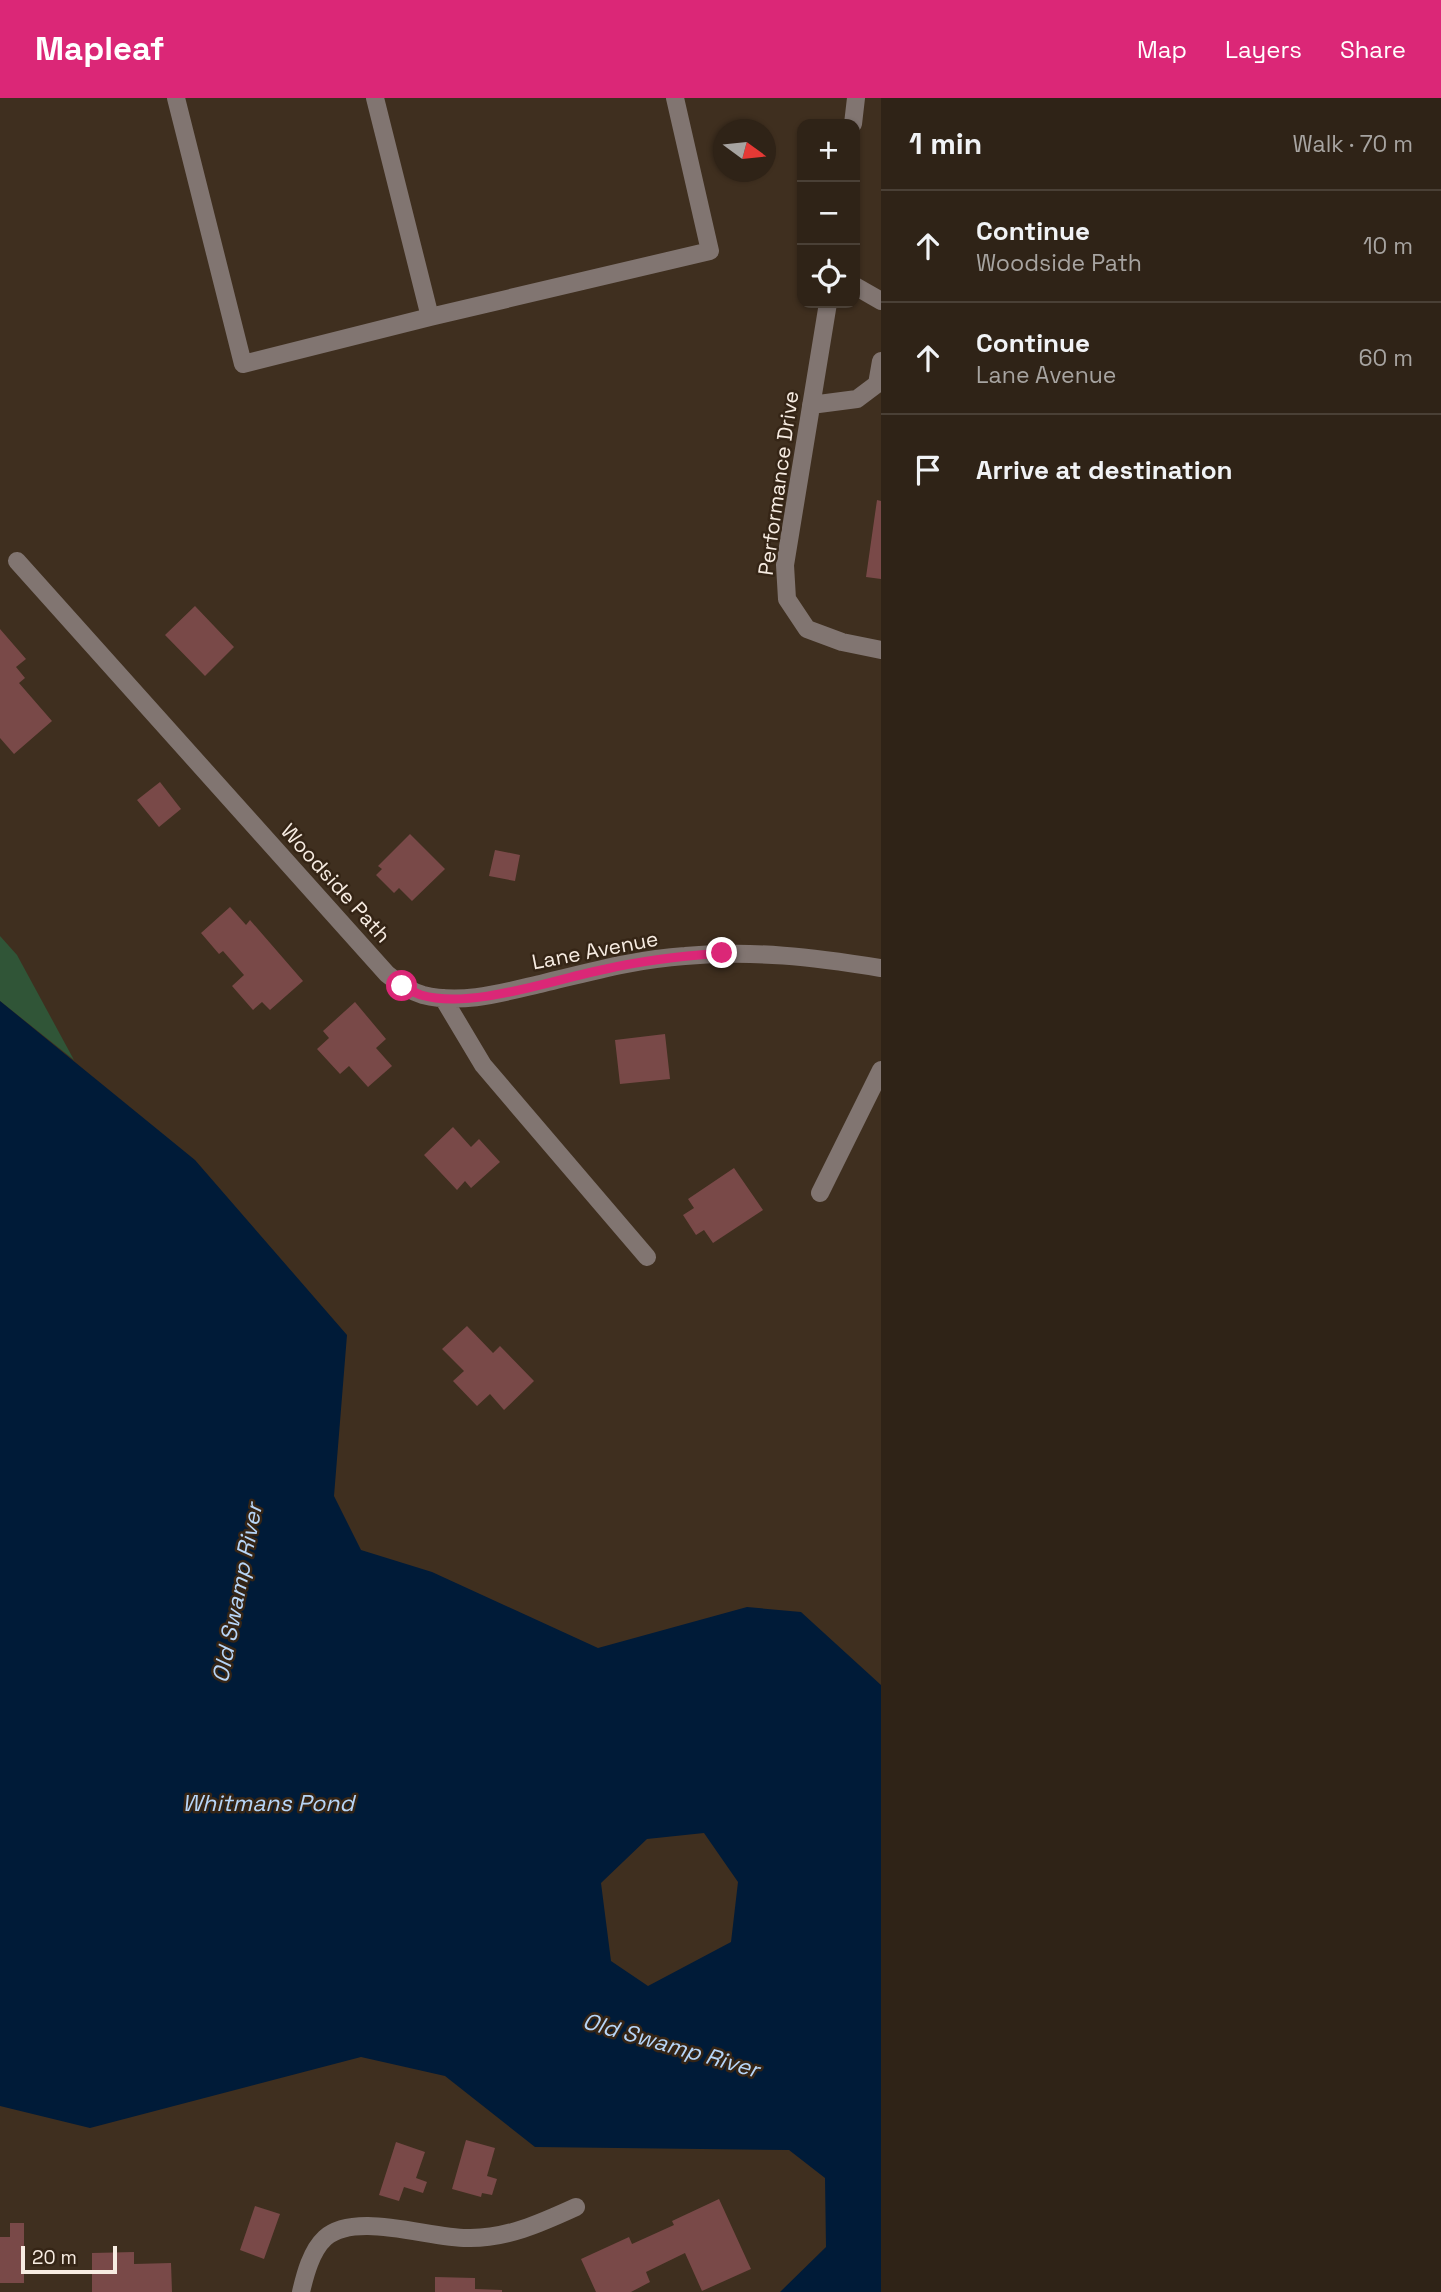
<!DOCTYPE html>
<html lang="en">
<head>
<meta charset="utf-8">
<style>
	body { margin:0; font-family:"Space Grotesk",sans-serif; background:#3b2f24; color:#f1f3f6 }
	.controls { position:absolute; right:21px; top:21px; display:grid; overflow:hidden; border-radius:14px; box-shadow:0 2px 5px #0004 }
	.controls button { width:63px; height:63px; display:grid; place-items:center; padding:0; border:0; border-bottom:2px solid #4a4036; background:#2f2317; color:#f1f3f6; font:35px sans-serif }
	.compass { position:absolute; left:713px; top:21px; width:63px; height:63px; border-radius:50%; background:#2f2317; box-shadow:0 2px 5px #0004; rotate:105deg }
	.scale { position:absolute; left:21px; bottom:18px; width:96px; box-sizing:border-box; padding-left:7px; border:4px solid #f7ece2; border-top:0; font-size:19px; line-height:24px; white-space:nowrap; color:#f7ece2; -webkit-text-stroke:5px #352516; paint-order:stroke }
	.stop { position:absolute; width:21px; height:21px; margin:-16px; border:5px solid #db2777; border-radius:50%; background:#fff }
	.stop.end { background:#db2777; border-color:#fff; box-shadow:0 2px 7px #0008 }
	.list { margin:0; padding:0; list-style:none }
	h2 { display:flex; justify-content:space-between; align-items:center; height:91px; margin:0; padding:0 28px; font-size:30px }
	h2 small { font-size:23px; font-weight:400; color:#a7a4a1 }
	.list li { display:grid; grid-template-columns:46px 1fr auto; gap:21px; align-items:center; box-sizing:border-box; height:112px; padding:0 28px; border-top:2px solid #4a4036 }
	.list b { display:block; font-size:26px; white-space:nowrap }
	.list p { margin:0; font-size:23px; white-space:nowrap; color:#a7a4a1 }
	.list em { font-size:23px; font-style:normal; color:#a7a4a1 }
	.icon { flex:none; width:38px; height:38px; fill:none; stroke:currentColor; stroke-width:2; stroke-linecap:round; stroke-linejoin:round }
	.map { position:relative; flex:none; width:881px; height:2194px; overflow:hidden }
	header { display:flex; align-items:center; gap:42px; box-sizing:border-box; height:98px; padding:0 35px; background:#db2777; color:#fff }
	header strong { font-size:33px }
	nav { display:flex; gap:38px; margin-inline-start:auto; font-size:24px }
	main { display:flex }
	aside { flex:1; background:#2f2317 }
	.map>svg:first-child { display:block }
	.green { fill:#305537 }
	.water { fill:#001b38; fill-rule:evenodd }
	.building { fill:#794948 }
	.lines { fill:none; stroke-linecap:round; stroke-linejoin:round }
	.minor { stroke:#817571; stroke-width:18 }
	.route { stroke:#db2777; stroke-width:9 }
	.labels { text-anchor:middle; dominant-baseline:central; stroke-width:5; stroke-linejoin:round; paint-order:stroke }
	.street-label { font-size:21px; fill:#f7ece2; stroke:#352516 }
	.water-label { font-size:23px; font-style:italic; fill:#b7d5f7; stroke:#352516 }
</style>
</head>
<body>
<header>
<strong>Mapleaf</strong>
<nav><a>Map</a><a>Layers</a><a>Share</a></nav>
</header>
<main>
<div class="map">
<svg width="881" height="2194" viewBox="0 0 881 2194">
	<rect width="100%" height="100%" fill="#3f2f1f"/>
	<path class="green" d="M 0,838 L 17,857 L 74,962 L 0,903 Z"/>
	<path class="water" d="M 0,903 L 195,1062 L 347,1237 L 334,1398 L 361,1452 L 432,1474 L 598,1550 L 747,1509 L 801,1514 L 881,1587 L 881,2194 L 780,2194 L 826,2149 L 825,2080 L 789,2052 L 535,2049 L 445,1978 L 361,1959 L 90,2030 L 0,2008 ZM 704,1735 L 738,1784 L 731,1844 L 648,1888 L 611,1863 L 601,1785 L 647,1741 Z"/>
	<path class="building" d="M 877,402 L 881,403 L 881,481 L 866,479 Z
		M 195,508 L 234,549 L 205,578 L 165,537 Z
		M 0,531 L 26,561 L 16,569 L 25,580 L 19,585 L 52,623 L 14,656 L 0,640 Z
		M 160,684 L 181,711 L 159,729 L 137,702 Z
		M 410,736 L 445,771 L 412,803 L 399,790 L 394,795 L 376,777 L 382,771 L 378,768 Z
		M 495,752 L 520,757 L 515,783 L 489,778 Z
		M 230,809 L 246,827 L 250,822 L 303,883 L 270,912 L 262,904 L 253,912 L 232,888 L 244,877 L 223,853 L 219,856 L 201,835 Z
		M 355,904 L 386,941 L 376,950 L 392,968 L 368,989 L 349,968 L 340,976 L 317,951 L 329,940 L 323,933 Z
		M 665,936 L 670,981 L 620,986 L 615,942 Z
		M 453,1029 L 471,1049 L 479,1041 L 500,1064 L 471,1090 L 465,1083 L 457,1092 L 424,1057 Z
		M 734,1070 L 763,1112 L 713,1145 L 704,1132 L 696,1137 L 683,1117 L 694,1110 L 688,1101 Z
		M 467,1228 L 493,1255 L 500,1248 L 534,1283 L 504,1312 L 490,1296 L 477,1308 L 453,1283 L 464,1273 L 442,1251 Z
		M 466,2042 L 495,2050 L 487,2078 L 497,2081 L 492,2097 L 482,2095 L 481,2099 L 452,2091 Z
		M 396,2044 L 425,2054 L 416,2080 L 427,2084 L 423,2095 L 404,2089 L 399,2103 L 379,2097 Z
		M 719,2101 L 751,2171 L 702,2193 L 685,2155 L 646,2174 L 650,2184 L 631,2194 L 596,2194 L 581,2161 L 629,2139 L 632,2146 L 674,2127 L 672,2123 Z
		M 255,2108 L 280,2116 L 264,2161 L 240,2152 Z
		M 10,2125 L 24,2125 L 24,2185 L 0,2185 L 0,2139 L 10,2139 Z
		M 134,2154 L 134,2166 L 171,2165 L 172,2194 L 92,2194 L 92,2155 Z
		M 435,2179 L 475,2180 L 475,2191 L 502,2192 L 502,2194 L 435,2194 Z"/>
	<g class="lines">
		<path class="minor" d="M 176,0 L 243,266 L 430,219 L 375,0
			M 853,26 L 856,0
			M 855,188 L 881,203
			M 828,205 L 785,467 L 787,501 L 807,531 L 842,544 L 881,552
			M 430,219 L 710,153 L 675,0
			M 811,307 L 857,301 L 877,286 L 881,263
			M 17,463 L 387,876 C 398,885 409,893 423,897 C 463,907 505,894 544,885 C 590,874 637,861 685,858 C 755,852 812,859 881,870
			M 443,900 L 483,967 L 647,1159
			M 820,1095 L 881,972
			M 301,2194 C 305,2177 311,2153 325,2140 C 355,2113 428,2140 467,2140 C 506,2141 541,2125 576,2109"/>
	</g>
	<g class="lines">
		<path class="route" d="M 402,888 C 408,891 415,895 421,897 C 472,912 554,881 606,871 C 644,862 683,858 722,855"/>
	</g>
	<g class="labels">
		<g class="street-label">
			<text transform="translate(778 385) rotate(-82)">Performance Drive</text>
			<text transform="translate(336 785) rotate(48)">Woodside Path</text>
			<text transform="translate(595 852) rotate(-11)">Lane Avenue</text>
		</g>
		<g class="water-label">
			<text transform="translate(237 1495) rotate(-79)">Old Swamp River</text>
			<text x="268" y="1705">Whitmans Pond</text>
			<text transform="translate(671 1947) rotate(16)">Old Swamp River</text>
		</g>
	</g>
</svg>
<div class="controls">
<button>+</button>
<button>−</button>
<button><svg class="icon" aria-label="locate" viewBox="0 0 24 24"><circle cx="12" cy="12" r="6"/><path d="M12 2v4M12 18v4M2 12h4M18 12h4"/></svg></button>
</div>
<svg class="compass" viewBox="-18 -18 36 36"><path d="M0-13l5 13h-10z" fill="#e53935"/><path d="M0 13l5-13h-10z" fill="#a7a4a1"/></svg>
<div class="scale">20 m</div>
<div class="stop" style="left:402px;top:888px"></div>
<div class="stop end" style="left:722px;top:855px"></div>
</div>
<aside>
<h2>1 min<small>Walk · 70 m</small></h2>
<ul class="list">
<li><svg class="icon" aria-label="ahead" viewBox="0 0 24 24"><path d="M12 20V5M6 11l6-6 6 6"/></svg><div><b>Continue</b><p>Woodside Path</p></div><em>10 m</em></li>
<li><svg class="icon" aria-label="ahead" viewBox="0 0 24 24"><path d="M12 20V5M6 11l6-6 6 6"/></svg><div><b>Continue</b><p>Lane Avenue</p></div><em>60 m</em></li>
<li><svg class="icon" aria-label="arrive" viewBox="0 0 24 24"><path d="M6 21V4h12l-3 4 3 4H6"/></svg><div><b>Arrive at destination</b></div></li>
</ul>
</aside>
</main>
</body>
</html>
